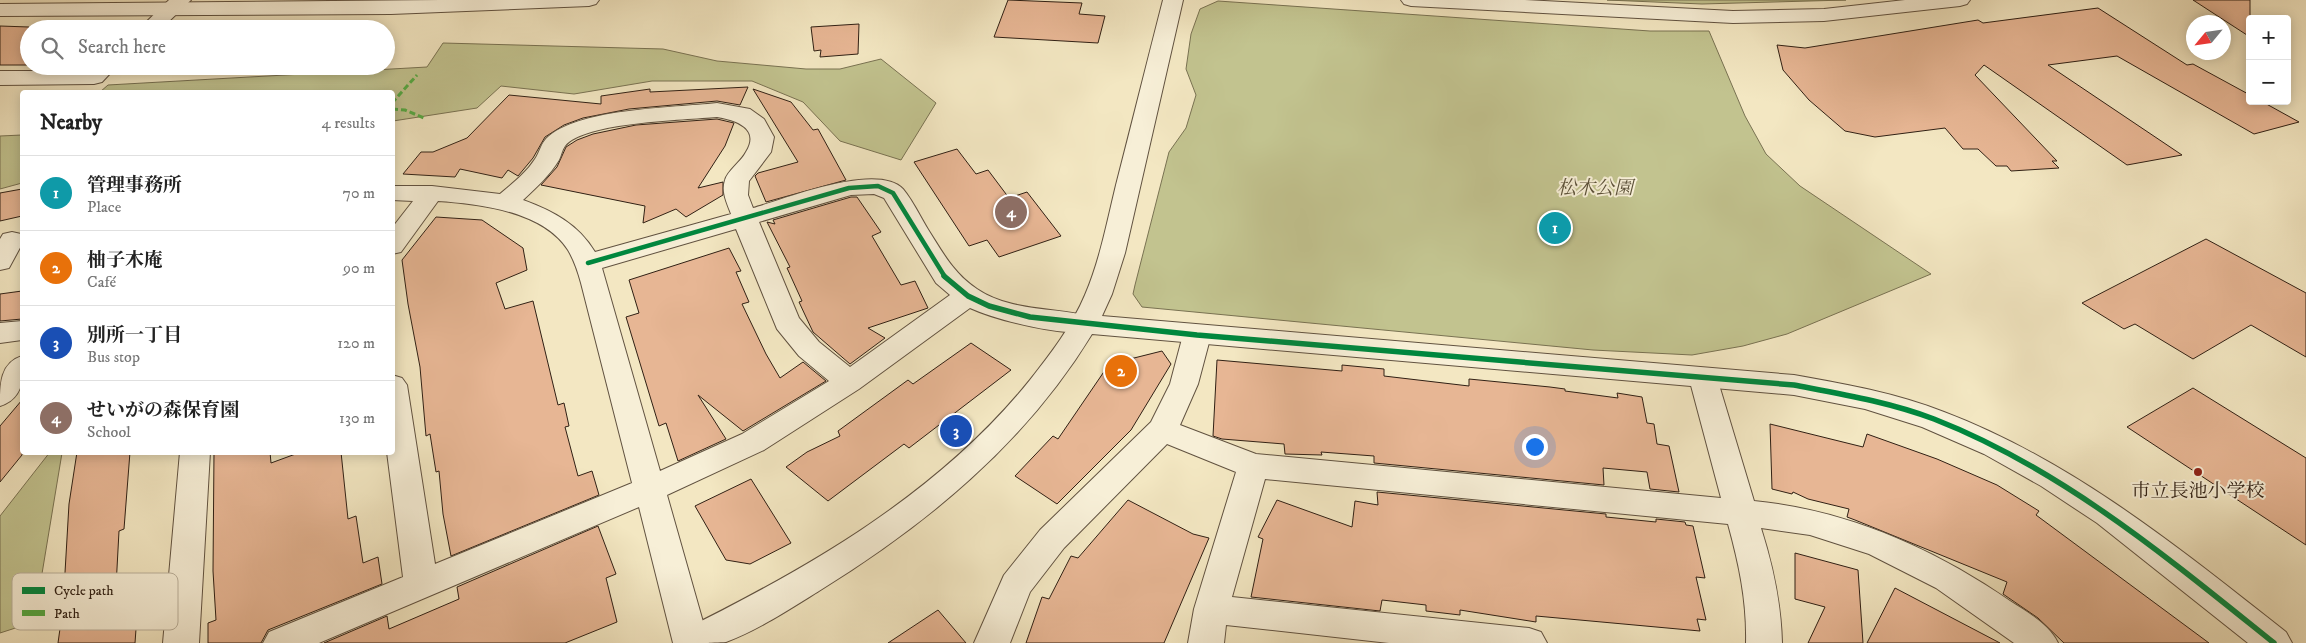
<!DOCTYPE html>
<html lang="en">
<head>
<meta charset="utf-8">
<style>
	body { margin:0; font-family:"IM FELL DW Pica","Noto Serif JP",serif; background:#f6f6f6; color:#222 }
	.controls { position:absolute; right:15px; top:15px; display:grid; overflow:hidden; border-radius:5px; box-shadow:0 2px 12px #0003 }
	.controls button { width:45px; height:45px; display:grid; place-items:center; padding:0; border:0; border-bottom:1px solid #e0e0e0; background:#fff; color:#222; font:25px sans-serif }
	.compass { position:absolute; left:2186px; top:15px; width:45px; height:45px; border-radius:50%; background:#fff; box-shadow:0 2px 12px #0003; rotate:241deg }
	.you { position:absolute; left:1534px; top:446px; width:18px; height:18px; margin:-12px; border:4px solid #fff; border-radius:50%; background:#1a73e8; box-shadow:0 0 0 8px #1a73e833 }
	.badge { display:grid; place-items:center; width:32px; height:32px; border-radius:50%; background:#db2777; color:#fff; font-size:16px; font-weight:700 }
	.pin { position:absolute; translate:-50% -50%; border:2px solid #fff; box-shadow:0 1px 5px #0006 }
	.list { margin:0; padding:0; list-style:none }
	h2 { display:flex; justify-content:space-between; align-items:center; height:65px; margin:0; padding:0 20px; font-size:21px }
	h2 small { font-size:16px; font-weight:400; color:#767676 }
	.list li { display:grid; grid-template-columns:32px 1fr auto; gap:15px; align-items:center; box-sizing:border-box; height:75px; padding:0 20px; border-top:1px solid #e0e0e0 }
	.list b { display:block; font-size:19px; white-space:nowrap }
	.list p { margin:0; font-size:16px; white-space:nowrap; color:#767676 }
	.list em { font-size:16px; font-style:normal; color:#767676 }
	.icon { flex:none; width:28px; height:28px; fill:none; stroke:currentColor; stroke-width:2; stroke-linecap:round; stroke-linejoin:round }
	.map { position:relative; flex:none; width:2306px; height:643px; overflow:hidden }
	.search { position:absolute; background:#fff; box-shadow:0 2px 12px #0003; left:20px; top:20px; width:375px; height:55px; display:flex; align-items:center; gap:12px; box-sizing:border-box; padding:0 18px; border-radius:28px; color:#767676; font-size:19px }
	.panel { position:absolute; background:#fff; box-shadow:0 2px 12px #0003; left:20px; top:90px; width:375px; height:365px; border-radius:5px }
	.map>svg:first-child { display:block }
	.green { fill:#c2c38f; stroke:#797252 }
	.building { fill:#e7b694; stroke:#302014 }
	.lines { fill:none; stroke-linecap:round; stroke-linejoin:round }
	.minor-casing { stroke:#615240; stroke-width:2 }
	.tertiary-casing { stroke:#615240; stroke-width:2 }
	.minor { fill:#f7efd7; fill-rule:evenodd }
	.tertiary { fill:#f7efd7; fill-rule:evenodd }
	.quiet { stroke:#54aa42; stroke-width:3; stroke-dasharray:6 3; stroke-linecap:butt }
	.cycleway-far1-casing { stroke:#f7efd7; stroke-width:7 }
	.cycleway-casing { stroke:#f7efd7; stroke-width:9 }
	.cycleway-far1 { stroke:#00873e; stroke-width:4.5 }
	.cycleway { stroke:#00873e; stroke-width:5.5 }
	.poi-dot { fill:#8f2418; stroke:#f7efd7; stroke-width:2 }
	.labels { text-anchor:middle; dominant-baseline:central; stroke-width:4; stroke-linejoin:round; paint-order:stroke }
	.park-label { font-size:19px; font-style:italic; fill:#5c5139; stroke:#f7efd7 }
	.poi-label { font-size:19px; fill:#302014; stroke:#f7efd7 }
	.key { fill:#f7efd7; stroke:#bbb19c; stroke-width:1 }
	.key-label { font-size:14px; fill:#302014 }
</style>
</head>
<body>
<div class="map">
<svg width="2306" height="643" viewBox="0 0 2306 643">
	<rect width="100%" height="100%" fill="#f3e7c2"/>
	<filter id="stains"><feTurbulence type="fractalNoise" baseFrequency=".004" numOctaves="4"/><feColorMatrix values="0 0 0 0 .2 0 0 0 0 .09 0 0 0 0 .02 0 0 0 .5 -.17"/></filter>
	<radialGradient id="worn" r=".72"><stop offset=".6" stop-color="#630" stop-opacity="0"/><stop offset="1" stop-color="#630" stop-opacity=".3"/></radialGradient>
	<path class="green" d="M 1607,0 L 1846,0 L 1702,4 Z
		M 1218,1 L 1650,31 L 1709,31 L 1745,116 L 1766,154 L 1800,186 L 1931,274 L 1787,334 L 1743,346 L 1692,355 L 1593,350 L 1142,307 L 1133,294 L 1135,285 L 1169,152 L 1186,128 L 1196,95 L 1186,69 L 1191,34 L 1200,9 Z
		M 443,43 L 663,49 L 717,61 L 806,69 L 840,69 L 881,59 L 936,103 L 901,160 L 840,141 L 803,102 L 752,81 L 652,81 L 574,94 L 501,86 L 477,108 L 393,121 L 392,92 L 100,92 L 108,85 L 427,67 Z
		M 22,135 L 22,183 L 0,189 L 0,136 Z
		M 50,452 L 62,453 L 34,622 L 0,633 L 0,516 Z"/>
	<path class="building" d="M 1008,0 L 1082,3 L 1079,14 L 1105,16 L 1098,43 L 994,37 Z
		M 2193,0 L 2250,0 L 2250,37 Z
		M 2098,8 L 2187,65 L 2193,64 L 2250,95 L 2250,101 L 2261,101 L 2299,122 L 2254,134 L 2117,56 L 2048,65 L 2182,155 L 2127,165 L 1984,65 L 1975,75 L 2057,161 L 2052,161 L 2059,168 L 2011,171 L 2007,166 L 1996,166 L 1978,149 L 1963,149 L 1945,128 L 1875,137 L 1845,131 L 1809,100 L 1783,70 L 1777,45 L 1805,48 L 1978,20 L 1983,23 Z
		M 223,22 L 216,29 L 165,29 L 172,23 Z
		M 859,24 L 858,54 L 820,57 L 821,50 L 814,51 L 811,27 Z
		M 0,26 L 29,27 L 29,65 L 0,65 Z
		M 748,87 L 740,105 L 717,101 L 629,109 L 583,118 L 564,125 L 545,137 L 533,158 L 518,176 L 508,170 L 502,178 L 460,169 L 455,177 L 403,174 L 421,152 L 433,152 L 467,138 L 509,95 L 601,104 L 601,96 L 650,89 L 650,92 Z
		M 753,89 L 791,102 L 813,130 L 818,129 L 846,180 L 766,202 L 755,176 L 758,173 L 798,162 Z
		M 717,119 L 734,123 L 725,146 L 698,188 L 723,182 L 723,195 L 686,217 L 676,209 L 643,223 L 645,206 L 541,185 L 557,167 L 566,147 L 577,140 L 593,134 L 636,125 Z
		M 957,149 L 976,174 L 988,170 L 1009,198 L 1027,192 L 1061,236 L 999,257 L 987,240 L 969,246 L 914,162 Z
		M 22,189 L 22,216 L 0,221 L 0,193 Z
		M 851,197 L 857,197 L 881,232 L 872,236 L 901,285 L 915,281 L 928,308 L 868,328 L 885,338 L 850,364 L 813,332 L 799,302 L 802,301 L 787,268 L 790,267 L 767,222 L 775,224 L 773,220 Z
		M 436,217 L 482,220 L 523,248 L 527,270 L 496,283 L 505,309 L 533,301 L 558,405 L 564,403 L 569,426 L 565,427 L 578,476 L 592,471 L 599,495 L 451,556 L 443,514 L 439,471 L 436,472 L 430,434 L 426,436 L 420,367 L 408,304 L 402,260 Z
		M 2206,239 L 2306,293 L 2306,357 L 2251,325 L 2193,359 L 2135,324 L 2124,329 L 2082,303 Z
		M 729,248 L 741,271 L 736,272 L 749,302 L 742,304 L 766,354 L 780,378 L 803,362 L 826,381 L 743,431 L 698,395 L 726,439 L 678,461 L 666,423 L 659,426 L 626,317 L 639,313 L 629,280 Z
		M 22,291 L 22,319 L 0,321 L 0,294 Z
		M 971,343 L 1011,370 L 909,448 L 904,444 L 828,501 L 786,467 L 807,452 L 840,436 L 838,431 L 908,380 L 913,384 Z
		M 1162,351 L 1171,364 L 1131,430 L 1057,504 L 1015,476 L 1053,436 L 1058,439 L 1114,357 L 1126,360 Z
		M 1217,360 L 1342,371 L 1342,365 L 1384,369 L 1384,376 L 1469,386 L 1469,379 L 1550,387 L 1565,389 L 1565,391 L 1618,398 L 1617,393 L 1642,397 L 1647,423 L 1654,424 L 1657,444 L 1669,446 L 1679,492 L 1650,489 L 1647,472 L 1603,468 L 1604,485 L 1374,463 L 1374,456 L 1321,452 L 1322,455 L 1285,454 L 1284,444 L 1222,439 L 1213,436 Z
		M 2193,388 L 2306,458 L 2306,545 L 2127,427 Z
		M 22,400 L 22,455 L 0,482 L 0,426 Z
		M 1770,424 L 1863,447 L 1867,434 L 1937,459 L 1997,485 L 2039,511 L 2036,515 L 2209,643 L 2064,643 L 2038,618 L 2003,594 L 2007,582 L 1855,520 L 1847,517 L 1849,509 L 1808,499 L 1793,492 L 1792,494 L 1772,489 Z
		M 77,452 L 130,452 L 124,529 L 119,531 L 116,587 L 134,581 L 131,617 L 137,615 L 135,643 L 58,643 L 63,607 L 69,504 Z
		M 214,452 L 270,452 L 271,463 L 301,452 L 341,452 L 348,519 L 356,516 L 363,563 L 378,557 L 382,584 L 268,630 L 261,643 L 208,643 L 208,623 L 216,620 L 213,571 Z
		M 751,479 L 791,543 L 750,564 L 726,560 L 695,506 Z
		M 1377,492 L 1606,514 L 1606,517 L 1656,522 L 1656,519 L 1685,522 L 1686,525 L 1693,526 L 1705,578 L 1696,577 L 1706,620 L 1697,619 L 1700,631 L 1536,616 L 1536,622 L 1460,610 L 1460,615 L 1426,611 L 1426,605 L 1382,600 L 1380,611 L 1251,597 L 1263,539 L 1258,537 L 1277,500 L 1352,527 L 1355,501 L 1378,505 Z
		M 1128,500 L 1193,534 L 1209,538 L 1164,643 L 1026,643 L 1042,597 L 1049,599 L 1071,556 L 1078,558 Z
		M 598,526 L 616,574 L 606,578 L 617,622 L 565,643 L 324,643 L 387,616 L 389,629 L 459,599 L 457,587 Z
		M 1795,553 L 1858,570 L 1863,643 L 1808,643 L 1825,607 L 1795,599 Z
		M 1895,588 L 2000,643 L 1867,643 Z
		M 938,610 L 966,643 L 888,643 Z"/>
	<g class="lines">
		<defs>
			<path id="minor" d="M 169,0 L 191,0 L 161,29 L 139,29 Z
				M 93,66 L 117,66 L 102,82 L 94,84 L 0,85 L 0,71 L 88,71 Z
				M 717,103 L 750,109 L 764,119 L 774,137 L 771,152 L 749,181 L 748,195 L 753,208 C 785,199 877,162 903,189 C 913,201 921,218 929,231 C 943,253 954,274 977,289 C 1011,312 1056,307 1094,317 L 1098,324 L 1094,331 C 1067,338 996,320 970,308 L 859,389 L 764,450 L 667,495 L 709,643 L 673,643 L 639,507 L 319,643 L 263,643 L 269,632 L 403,577 L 387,452 L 392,452 L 392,375 L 402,378 L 407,385 L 435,564 L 632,483 L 581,283 C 578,272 574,260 568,250 C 543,211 480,204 438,201 L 401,252 L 392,254 L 392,228 L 413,201 L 392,200 L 392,186 L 432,186 L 500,194 C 513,183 526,173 535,159 C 540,152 541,142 549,136 C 584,108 671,108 717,103 ZM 717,117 C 735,120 761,128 746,152 C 741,162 728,170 725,180 C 721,192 727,203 731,214 L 595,252 C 578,224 553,211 523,200 C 536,188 550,175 559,160 C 561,156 562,150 565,146 C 584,122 685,120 717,117 ZM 874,194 L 884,198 L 936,283 L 950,295 L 850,367 L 819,342 L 799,318 L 759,222 L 851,195 ZM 736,229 L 777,329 L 799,356 L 829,381 L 742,434 L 660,471 L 602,268 Z
				M 12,232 L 21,234 L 22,244 L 9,268 L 0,270 L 0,239 L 3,234 Z
				M 22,321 L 22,340 L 0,343 L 0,323 Z
				M 1197,325 L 1207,328 L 1211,335 L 1198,384 L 1180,425 L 1256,454 L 1721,498 L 1689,378 L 1693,371 L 1703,368 L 1713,371 L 1717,378 L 1754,501 C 1847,510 1933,548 2010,601 C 2027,612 2049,624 2058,643 L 2014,643 L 1936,588 L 1869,554 L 1810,535 L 1761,528 C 1773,566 1781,602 1782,643 L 1746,643 C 1747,601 1739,564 1728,524 L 1265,479 L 1232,597 L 1529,628 L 1541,632 L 1547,643 L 1389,643 L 1226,625 L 1224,643 L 1188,643 L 1194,609 L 1236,472 L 1167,444 L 1064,548 L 1030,592 L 1010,643 L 974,643 L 1004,575 L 1040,530 L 1151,422 L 1170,384 L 1183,335 L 1187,328 Z
				M 22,356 C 25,377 23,399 0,406 C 0,384 0,363 22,356 Z
				M 180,452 L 210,452 L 199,643 L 163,643 Z"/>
			<path id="tertiary" d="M 440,0 L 599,0 L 596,4 L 589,6 L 391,14 L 0,16 L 0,4 Z
				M 1163,0 L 1183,0 L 1125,253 L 1112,294 L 1102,316 L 1794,375 C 1845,384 1896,393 1944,412 C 2073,461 2179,548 2286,632 L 2292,643 L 2248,643 L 2097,523 L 2041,486 L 1984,454 L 1922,427 L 1865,409 L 1794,395 L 1092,334 C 1025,444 927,524 819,591 C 790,609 758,630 726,642 C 714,643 687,643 673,643 L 679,632 C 809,568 938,494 1030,380 C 1051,353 1072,326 1085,295 C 1100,260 1107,222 1116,185 C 1132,123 1147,62 1163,0 Z
				M 1401,0 L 1525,0 L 1733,11 L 1824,9 L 1905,0 L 1970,0 L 1967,4 L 1960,6 L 1824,21 L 1733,23 L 1411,6 L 1404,4 Z"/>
		</defs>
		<use href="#minor" class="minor-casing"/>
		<use href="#tertiary" class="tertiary-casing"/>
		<use href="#minor" class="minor"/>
		<use href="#tertiary" class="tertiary"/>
		<path class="quiet" d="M 392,103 L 417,75
			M 392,109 L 405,110 L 424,118"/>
		<defs>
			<path id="cycleway-far1" d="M 588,263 L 849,188 L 878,186 L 893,193 L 945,277"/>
			<path id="cycleway" d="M 944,276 L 968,296 L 989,306 L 1030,317 L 1197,335 L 1794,385 C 1841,394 1889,402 1934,419 C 2062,469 2168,558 2274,643"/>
		</defs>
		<use href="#cycleway-far1" class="cycleway-far1-casing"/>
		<use href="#cycleway" class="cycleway-casing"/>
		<use href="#cycleway-far1" class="cycleway-far1"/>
		<use href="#cycleway" class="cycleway"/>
	</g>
	<circle class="poi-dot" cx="2198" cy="472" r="5"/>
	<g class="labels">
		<g class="park-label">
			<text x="1595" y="188">松木公園</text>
		</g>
		<g class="poi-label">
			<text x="2198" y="491">市立長池小学校</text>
		</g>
	</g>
	<rect x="12" y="573" width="166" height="57" rx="8" class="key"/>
	<rect x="22" y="587" width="23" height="7" fill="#00873e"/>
	<rect x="22" y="610" width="23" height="6" fill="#54aa42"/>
	<g class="key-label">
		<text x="54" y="595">Cycle path</text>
		<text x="54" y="618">Path</text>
	</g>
	<rect width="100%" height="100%" filter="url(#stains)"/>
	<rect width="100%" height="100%" fill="url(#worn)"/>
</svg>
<div class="controls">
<button>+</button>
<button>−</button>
</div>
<svg class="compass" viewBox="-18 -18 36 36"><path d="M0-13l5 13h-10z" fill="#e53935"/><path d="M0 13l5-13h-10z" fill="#767676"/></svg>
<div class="you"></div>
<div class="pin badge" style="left:1555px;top:228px;background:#0f9aa8">1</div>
<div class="pin badge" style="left:1121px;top:371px;background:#e8710a">2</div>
<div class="pin badge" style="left:956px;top:431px;background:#1a4fb4">3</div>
<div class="pin badge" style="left:1011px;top:212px;background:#8d6e63">4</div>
<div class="search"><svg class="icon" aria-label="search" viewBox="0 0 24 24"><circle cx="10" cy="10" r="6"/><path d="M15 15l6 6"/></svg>Search here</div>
<section class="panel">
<h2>Nearby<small>4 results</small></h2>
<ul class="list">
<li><span class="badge" style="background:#0f9aa8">1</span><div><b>管理事務所</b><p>Place</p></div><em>70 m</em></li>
<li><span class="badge" style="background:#e8710a">2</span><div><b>柚子木庵</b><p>Café</p></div><em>90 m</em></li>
<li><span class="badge" style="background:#1a4fb4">3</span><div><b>別所一丁目</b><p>Bus stop</p></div><em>120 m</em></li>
<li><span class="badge" style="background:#8d6e63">4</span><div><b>せいがの森保育園</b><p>School</p></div><em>130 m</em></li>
</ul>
</section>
</div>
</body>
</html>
